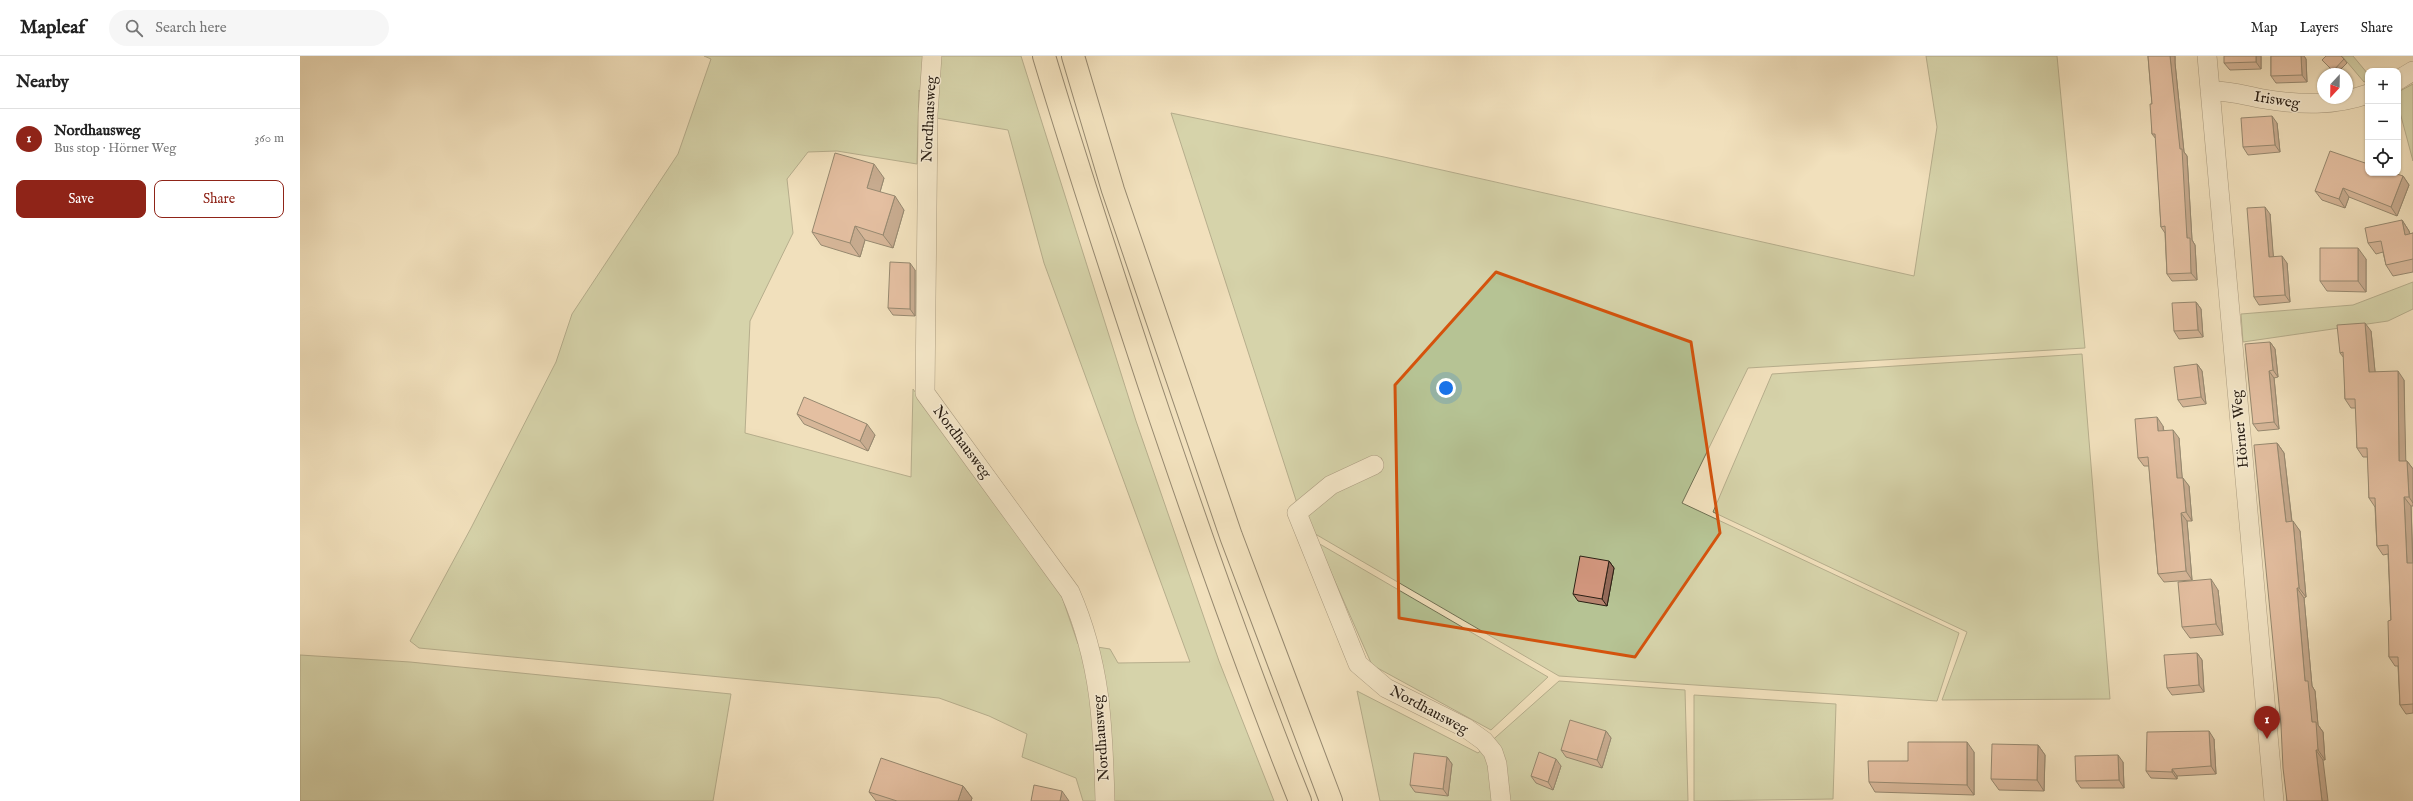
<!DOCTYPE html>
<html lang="en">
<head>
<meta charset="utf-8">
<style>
	body { margin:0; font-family:"IM FELL English",serif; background:#f6f6f6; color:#222 }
	.controls { position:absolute; right:12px; top:12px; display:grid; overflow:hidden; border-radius:8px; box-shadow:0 1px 3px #0004 }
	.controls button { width:36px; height:36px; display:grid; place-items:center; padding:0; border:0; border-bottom:1px solid #e0e0e0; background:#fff; color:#222; font:20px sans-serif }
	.compass { position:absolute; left:2017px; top:12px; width:36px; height:36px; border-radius:50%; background:#fff; box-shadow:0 1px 3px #0004; rotate:202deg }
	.you { position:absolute; left:1146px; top:332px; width:14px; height:14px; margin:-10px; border:3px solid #fff; border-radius:50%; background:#1a73e8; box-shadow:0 0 0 6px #1a73e833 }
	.badge { display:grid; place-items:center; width:26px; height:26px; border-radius:50%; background:#8f2418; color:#fff; font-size:13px; font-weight:700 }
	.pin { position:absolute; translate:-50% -33px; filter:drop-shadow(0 1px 2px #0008) }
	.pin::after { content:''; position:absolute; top:21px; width:14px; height:12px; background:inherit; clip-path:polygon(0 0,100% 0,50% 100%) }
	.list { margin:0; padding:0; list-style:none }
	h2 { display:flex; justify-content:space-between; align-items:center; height:52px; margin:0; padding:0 16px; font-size:17px }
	h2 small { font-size:13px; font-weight:400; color:#767676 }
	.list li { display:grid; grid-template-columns:26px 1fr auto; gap:12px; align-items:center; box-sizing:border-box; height:60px; padding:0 16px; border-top:1px solid #e0e0e0 }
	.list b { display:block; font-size:15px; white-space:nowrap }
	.list p { margin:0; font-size:13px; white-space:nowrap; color:#767676 }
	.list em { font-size:13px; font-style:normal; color:#767676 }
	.actions { display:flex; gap:8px; padding:12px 16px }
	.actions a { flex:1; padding:9px 0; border:1px solid #8f2418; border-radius:8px; text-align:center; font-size:14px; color:#8f2418 }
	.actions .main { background:#8f2418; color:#fff }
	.icon { flex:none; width:22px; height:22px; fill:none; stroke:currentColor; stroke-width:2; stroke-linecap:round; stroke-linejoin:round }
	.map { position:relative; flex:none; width:2113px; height:745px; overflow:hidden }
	header { display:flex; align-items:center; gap:24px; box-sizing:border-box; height:56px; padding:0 20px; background:#fff; border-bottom:1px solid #e0e0e0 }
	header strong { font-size:19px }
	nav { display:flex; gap:22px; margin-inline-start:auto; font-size:14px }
	.search { width:280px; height:36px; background:#f6f6f6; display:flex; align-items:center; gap:10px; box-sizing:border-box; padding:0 14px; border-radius:22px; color:#767676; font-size:15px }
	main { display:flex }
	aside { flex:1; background:#fff }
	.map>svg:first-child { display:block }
	.green { fill:#b6c394; stroke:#707154; fill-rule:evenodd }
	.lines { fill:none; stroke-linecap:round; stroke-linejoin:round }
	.street-casing { stroke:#5c4f3e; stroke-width:20 }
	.highway-casing { stroke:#2a1f14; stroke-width:24 }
	.street { stroke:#f6ebd3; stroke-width:19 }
	.highway { stroke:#f1e0bc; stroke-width:22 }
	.wall { fill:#b6836e; stroke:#2a1f14 }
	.shaded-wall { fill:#946a5a; stroke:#2a1f14 }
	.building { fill:#d49880; stroke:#2a1f14 }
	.marked { fill:none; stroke:#d5530d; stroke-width:3; stroke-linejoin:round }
	.labels { text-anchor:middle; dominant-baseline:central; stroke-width:3; stroke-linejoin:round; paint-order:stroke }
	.street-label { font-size:15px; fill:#2a1f14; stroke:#f6ebd3 }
</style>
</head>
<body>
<header>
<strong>Mapleaf</strong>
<div class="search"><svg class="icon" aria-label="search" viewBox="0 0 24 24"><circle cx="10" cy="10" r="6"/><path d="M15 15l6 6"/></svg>Search here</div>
<nav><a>Map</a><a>Layers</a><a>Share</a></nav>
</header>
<main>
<aside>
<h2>Nearby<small></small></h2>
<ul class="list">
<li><span class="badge">1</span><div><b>Nordhausweg</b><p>Bus stop · Hörner Weg</p></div><em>360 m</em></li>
</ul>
<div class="actions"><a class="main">Save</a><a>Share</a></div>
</aside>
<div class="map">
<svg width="2113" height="745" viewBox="0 0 2113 745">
	<rect width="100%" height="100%" fill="#f1e0bc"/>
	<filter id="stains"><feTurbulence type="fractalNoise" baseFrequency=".005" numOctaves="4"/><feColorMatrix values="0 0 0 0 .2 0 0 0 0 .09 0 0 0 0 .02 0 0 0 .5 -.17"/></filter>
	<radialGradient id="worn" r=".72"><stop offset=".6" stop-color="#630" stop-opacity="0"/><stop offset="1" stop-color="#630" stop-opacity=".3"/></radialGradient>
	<path class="green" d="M 404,0 L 721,0 L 836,365 L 919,605 L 974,745 L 783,745 L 776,722 L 722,701 L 727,678 L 689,660 L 639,642 L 119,592 L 110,585 L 171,472 L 256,306 L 272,258 L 378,98 L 411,3 ZM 619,34 L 636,62 L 708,74 L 744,207 L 890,606 L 818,607 L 810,593 L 778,588 L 759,532 L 613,333 L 611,421 L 445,377 L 450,265 L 493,177 L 487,123 L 508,96 L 537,95 L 617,108 Z
		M 1626,0 L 1757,0 L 1785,292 L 1448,312 L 1382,447 L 1659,577 L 1637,645 L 1259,620 L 1005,472 L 871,57 L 1084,101 L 1614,220 L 1637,71 Z
		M 2042,0 L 2053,0 L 2068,18 L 2068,24 L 2064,26 Z
		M 2113,28 L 2113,105 L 2098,49 L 2098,36 Z
		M 2113,226 L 2113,253 L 2088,265 L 1943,286 L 1941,258 L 2053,249 Z
		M 1782,298 L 1810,643 L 1642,644 L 1667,576 L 1413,456 L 1472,318 Z
		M 1018,487 L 1248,621 L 1191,674 L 1072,609 Z
		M 0,599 L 110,606 L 431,638 L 413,745 L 0,745 Z
		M 1259,625 L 1385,634 L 1388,745 L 1080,745 L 1057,635 L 1178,697 Z
		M 1394,639 L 1536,648 L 1533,743 L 1394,745 Z"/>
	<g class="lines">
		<defs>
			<path id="street" d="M 632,0 L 628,58 L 625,337 L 770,536 C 801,607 803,669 805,745
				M 1907,0 L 1974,745
				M 2098,24 L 2113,15
				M 1910,35 C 1929,34 1946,40 1964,43 C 2000,49 2034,50 2068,38
				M 1074,409 L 1031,429 L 997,457 L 1058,608 L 1086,632 L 1166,672 L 1184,685 L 1193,696 L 1197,708 L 1201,745"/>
			<path id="highway" d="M 744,0 C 777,110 813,219 849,328 C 896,468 945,608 1000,745
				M 773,0 L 813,134 L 931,480 L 1031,745"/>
		</defs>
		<use href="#street" class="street-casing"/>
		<use href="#highway" class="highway-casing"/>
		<use href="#street" class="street"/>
		<use href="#highway" class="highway"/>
	</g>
	<path class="wall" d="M 1848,0 L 1875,0 L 1875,7 L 1884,96 L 1887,100 L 1892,184 L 1895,189 L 1897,224 L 1872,225 L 1867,218 L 1865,177 L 1861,171 L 1856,83 L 1852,78 L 1852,48 Z
		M 1961,0 L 1961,13 L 1930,14 L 1924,7 Z
		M 1971,0 L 2004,0 L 2006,3 L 2007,26 L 1976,27 L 1971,20 Z
		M 2044,3 L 2047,7 L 2036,18 L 2022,4 Z
		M 1977,67 L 1980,96 L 1948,99 L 1943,91 Z
		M 2103,120 L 2109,129 L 2097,160 L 2049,141 L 2045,152 L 2022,144 L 2015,135 Z
		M 584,122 L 580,136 L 604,154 L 593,192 L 565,184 L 560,201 L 521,189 L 512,176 Z
		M 1970,158 L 1973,200 L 1987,207 L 1990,246 L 1959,249 L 1954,241 Z
		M 2102,164 L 2109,175 L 2110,178 L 2113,177 L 2113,216 L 2093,220 L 2086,209 L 2083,196 L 2076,198 L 2068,187 Z
		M 2066,203 L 2066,236 L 2027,235 L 2020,225 Z
		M 615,214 L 615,260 L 593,259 L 588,252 Z
		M 1896,246 L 1901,253 L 1903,281 L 1879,283 L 1874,275 Z
		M 2071,275 L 2075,316 L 2104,324 L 2105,405 L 2107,405 L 2113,413 L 2113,450 L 2111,450 L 2113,505 L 2113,657 L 2106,658 L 2100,649 L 2098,610 L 2095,610 L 2089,601 L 2091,564 L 2088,498 L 2083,499 L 2077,490 L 2075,451 L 2069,442 L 2068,401 L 2063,401 L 2057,392 L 2056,352 L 2051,352 L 2045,343 L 2044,302 L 2040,297 Z
		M 1970,286 L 1975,293 L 1978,321 L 1974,322 L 1979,373 L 1958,375 L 1953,368 Z
		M 1897,308 L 1902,315 L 1906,348 L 1883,351 L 1878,344 Z
		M 497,358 L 575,379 L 568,395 L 504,368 Z
		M 1863,370 L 1864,375 L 1879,382 L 1882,422 L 1889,430 L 1892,465 L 1887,465 L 1892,524 L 1864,526 L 1858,518 L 1849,410 L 1844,410 L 1838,402 Z
		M 1977,387 L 1984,397 L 1992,465 L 2000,475 L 2006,541 L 2004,542 L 2012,630 L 2015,635 L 2018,669 L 2023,676 L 2025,704 L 2023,704 L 1987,745 Z
		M 1309,505 L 1314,512 L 1307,550 L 1278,545 L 1273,538 Z
		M 1918,534 L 1923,579 L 1890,582 L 1882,571 Z
		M 1897,597 L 1902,604 L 1904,636 L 1872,639 L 1867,632 Z
		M 1306,675 L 1311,682 L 1302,712 L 1266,701 L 1261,694 Z
		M 1914,683 L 1916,718 L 1877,720 L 1877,723 L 1851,722 L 1846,715 Z
		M 1738,689 L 1745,699 L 1744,735 L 1699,734 L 1691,723 Z
		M 1674,696 L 1674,739 L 1575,736 L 1569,726 L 1608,705 Z
		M 1147,701 L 1152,708 L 1148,740 L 1115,736 L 1110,729 Z
		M 1823,706 L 1824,732 L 1781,732 L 1776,725 Z
		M 1261,710 L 1253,734 L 1236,727 L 1231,720 Z
		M 663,730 L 672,742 L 671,745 L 576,745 L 569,736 Z"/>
	<path class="shaded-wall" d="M 1870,0 L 1875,0 L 1875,7 L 1884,96 L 1887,100 L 1892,184 L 1895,189 L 1897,224 L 1891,217 L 1887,182 Z
		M 1956,0 L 1961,0 L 1961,13 L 1956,6 Z
		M 2001,0 L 2004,0 L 2006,3 L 2007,26 L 2002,19 Z
		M 1972,60 L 1977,67 L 1980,96 L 1975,89 Z
		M 574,108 L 584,122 L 577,146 L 567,132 Z
		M 2103,120 L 2109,129 L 2097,160 L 2091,151 Z
		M 2043,132 L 2049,141 L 2045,152 L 2039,143 Z
		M 595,140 L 604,154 L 593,192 L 583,179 Z
		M 1965,151 L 1970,158 L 1974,208 L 1969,201 Z
		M 2102,164 L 2109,175 L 2112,190 L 2105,179 Z
		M 555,170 L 565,184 L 560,201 L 550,187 Z
		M 2058,192 L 2066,203 L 2066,236 L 2058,225 Z
		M 1982,200 L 1987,207 L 1990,246 L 1985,239 Z
		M 610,207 L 615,214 L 615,260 L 610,253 Z
		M 1896,246 L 1901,253 L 1903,281 L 1898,274 Z
		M 2065,267 L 2071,275 L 2076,325 L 2069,316 Z
		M 1970,286 L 1975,293 L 1978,321 L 1973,314 Z
		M 1897,308 L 1902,315 L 1906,348 L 1901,341 Z
		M 1969,315 L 1974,322 L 1979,373 L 1974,366 Z
		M 2098,315 L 2104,324 L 2106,414 L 2099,405 Z
		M 1857,361 L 1863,370 L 1864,383 L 1858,375 Z
		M 567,368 L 575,379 L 568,395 L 560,385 Z
		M 1873,374 L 1879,382 L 1883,431 L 1877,422 Z
		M 1977,387 L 1984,397 L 1993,476 L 1986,466 Z
		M 2107,405 L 2113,413 L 2113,447 L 2109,441 Z
		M 1883,422 L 1889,430 L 1892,465 L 1886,456 Z
		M 2104,441 L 2111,450 L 2113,515 L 2107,507 Z
		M 1881,457 L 1887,465 L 1892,524 L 1886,515 Z
		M 1993,465 L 2000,475 L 2006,541 L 1999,532 Z
		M 1309,505 L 1314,512 L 1307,550 L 1302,543 Z
		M 1911,523 L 1918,534 L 1923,579 L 1916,568 Z
		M 1997,532 L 2004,542 L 2012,630 L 2015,635 L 2018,669 L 2023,676 L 2025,704 L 2018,694 L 2012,666 L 2005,625 Z
		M 1897,597 L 1902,604 L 1904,636 L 1899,629 Z
		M 1306,675 L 1311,682 L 1302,712 L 1297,704 Z
		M 1909,675 L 1914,683 L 1916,718 L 1911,710 Z
		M 1667,686 L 1674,696 L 1674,739 L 1667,729 Z
		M 1738,689 L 1745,699 L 1744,735 L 1737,724 Z
		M 2016,694 L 2023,704 L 2028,745 L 2022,745 Z
		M 1818,699 L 1823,706 L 1824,732 L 1819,724 Z
		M 1147,701 L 1152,708 L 1148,740 L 1143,733 Z
		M 1256,703 L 1261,710 L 1253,734 L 1248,726 Z
		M 1872,713 L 1877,720 L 1877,723 L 1872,716 Z
		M 663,730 L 672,742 L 671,745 L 658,745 Z
		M 762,735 L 769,745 L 760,745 Z"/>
	<path class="building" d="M 1848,0 L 1870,0 L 1880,93 L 1882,93 L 1887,182 L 1890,182 L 1891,217 L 1867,218 L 1865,170 L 1861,171 L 1855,78 L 1852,78 L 1850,48 L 1852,48 Z
		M 1924,0 L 1956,0 L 1956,6 L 1924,7 Z
		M 1971,0 L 2001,0 L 2002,19 L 1971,20 Z
		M 2026,0 L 2041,0 L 2044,3 L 2033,15 L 2022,4 Z
		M 1972,60 L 1975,89 L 1943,91 L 1941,62 Z
		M 2030,95 L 2068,108 L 2068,117 L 2094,117 L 2103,120 L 2091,151 L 2043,132 L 2039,143 L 2015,135 Z
		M 535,97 L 574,108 L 567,132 L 595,140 L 583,179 L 555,170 L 550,187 L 512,176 Z
		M 1965,151 L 1969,201 L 1982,200 L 1985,239 L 1954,241 L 1947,152 Z
		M 2102,164 L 2105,179 L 2113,177 L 2113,203 L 2086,209 L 2081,185 L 2068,187 L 2065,172 Z
		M 2020,192 L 2058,192 L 2058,225 L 2020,225 Z
		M 590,206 L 610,207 L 610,253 L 588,252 Z
		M 1896,246 L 1898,274 L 1874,275 L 1872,247 Z
		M 2065,267 L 2069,316 L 2098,315 L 2099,405 L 2107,405 L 2109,441 L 2104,441 L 2107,507 L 2113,507 L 2113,648 L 2100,649 L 2098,601 L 2089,601 L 2088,565 L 2091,564 L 2088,489 L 2077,490 L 2075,442 L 2069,442 L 2067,392 L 2057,392 L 2055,343 L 2045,343 L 2043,296 L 2040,297 L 2037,269 Z
		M 1970,286 L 1973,314 L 1969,315 L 1974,366 L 1953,368 L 1945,288 Z
		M 1897,308 L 1901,341 L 1878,344 L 1874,311 Z
		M 504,341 L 567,368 L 560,385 L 497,358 Z
		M 1857,361 L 1858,375 L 1873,374 L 1877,422 L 1883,422 L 1886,456 L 1881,457 L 1886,515 L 1858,518 L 1848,401 L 1838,402 L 1835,363 Z
		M 1977,387 L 1986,466 L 1993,465 L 1999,532 L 1997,532 L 2005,625 L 2008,625 L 2012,666 L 2016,666 L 2018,694 L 2016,694 L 2022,745 L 1987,745 L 1983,712 L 1981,669 L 1954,389 Z
		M 1280,500 L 1309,505 L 1302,543 L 1273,538 Z
		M 1911,523 L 1916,568 L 1882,571 L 1878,526 Z
		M 1897,597 L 1899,629 L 1867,632 L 1864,599 Z
		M 1270,664 L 1306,675 L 1297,704 L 1261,694 Z
		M 1909,675 L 1911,710 L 1872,713 L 1872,716 L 1846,715 L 1847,676 Z
		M 1608,686 L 1667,686 L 1667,729 L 1569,726 L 1568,705 L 1608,705 Z
		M 1692,688 L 1738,689 L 1737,724 L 1691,723 Z
		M 1239,696 L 1256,703 L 1248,726 L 1231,720 Z
		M 1114,697 L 1147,701 L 1143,733 L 1110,729 Z
		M 1818,699 L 1819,724 L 1776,725 L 1775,700 Z
		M 581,702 L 663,730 L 658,745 L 597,745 L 569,736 Z
		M 734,729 L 762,735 L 760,745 L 731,745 Z"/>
	<path d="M0 0H2113V745H0ZM 1196,216 L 1391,286 L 1420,477 L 1335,601 L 1099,562 L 1095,329 Z" fill="#f1e0bc" fill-opacity=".55" fill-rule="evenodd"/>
	<path class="marked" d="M 1196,216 L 1391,286 L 1420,477 L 1335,601 L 1099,562 L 1095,329 Z"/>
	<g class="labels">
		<g class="street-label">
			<text transform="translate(1977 44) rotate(9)">Irisweg</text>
			<text transform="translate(629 63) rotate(-87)">Nordhausweg</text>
			<text transform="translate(1940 373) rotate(-95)">Hörner Weg</text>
			<text transform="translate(662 386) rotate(53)">Nordhausweg</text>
			<text transform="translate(1129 654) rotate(28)">Nordhausweg</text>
			<text transform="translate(801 682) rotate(-94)">Nordhausweg</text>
		</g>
	</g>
	<rect width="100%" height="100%" filter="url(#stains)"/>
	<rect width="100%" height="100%" fill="url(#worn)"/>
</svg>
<div class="controls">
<button>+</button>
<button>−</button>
<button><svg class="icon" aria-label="locate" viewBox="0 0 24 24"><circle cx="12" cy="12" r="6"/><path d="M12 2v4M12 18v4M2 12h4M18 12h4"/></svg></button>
</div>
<svg class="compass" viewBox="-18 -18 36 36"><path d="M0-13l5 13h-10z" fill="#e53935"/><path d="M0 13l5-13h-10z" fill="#767676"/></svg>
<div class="you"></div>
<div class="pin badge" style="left:1967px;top:683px">1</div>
</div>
</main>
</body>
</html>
